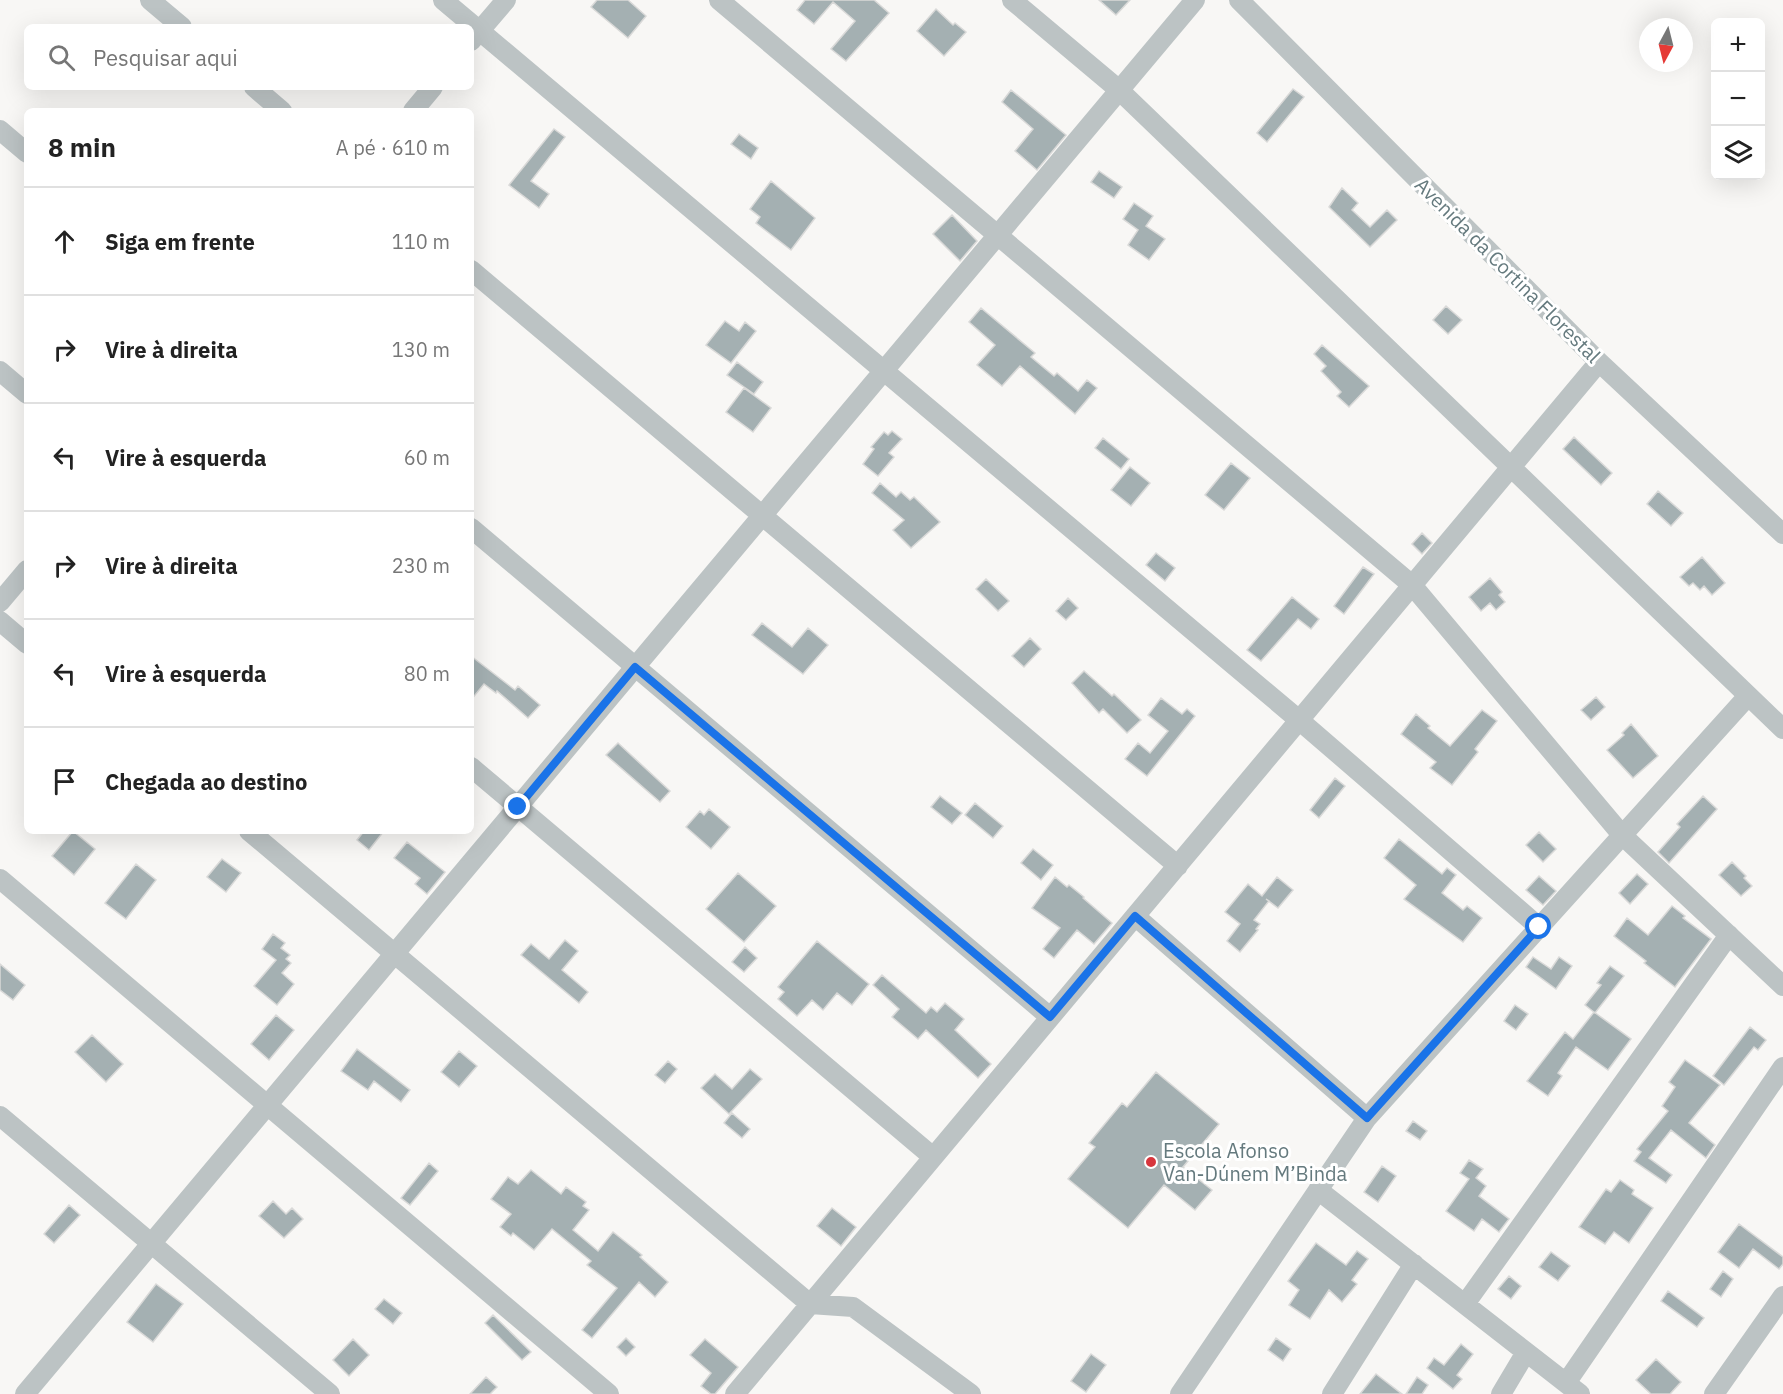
<!DOCTYPE html>
<html lang="pt">
<head>
<meta charset="utf-8">
<style>
	body { margin:0; font-family:"IBM Plex Sans",sans-serif; background:#f6f6f6; color:#222 }
	.controls { position:absolute; right:18px; top:18px; display:grid; overflow:hidden; border-radius:9px; box-shadow:0 6px 24px #0002 }
	.controls button { width:54px; height:54px; display:grid; place-items:center; padding:0; border:0; border-bottom:2px solid #e0e0e0; background:#fff; color:#222; font:30px sans-serif }
	.compass { position:absolute; left:1639px; top:18px; width:54px; height:54px; border-radius:50%; background:#fff; box-shadow:0 6px 24px #0002; rotate:187deg }
	.stop { position:absolute; width:18px; height:18px; margin:-14px; border:4px solid #1a73e8; border-radius:50%; background:#fff }
	.stop.end { background:#1a73e8; border-color:#fff; box-shadow:0 2px 6px #0008 }
	.list { margin:0; padding:0; list-style:none }
	h2 { display:flex; justify-content:space-between; align-items:center; height:78px; margin:0; padding:0 24px; font-size:26px }
	h2 small { font-size:20px; font-weight:400; color:#767676 }
	.list li { display:grid; grid-template-columns:39px 1fr auto; gap:18px; align-items:center; box-sizing:border-box; height:108px; padding:0 24px; border-top:2px solid #e0e0e0 }
	.list b { display:block; font-size:22px; white-space:nowrap }
	.list em { font-size:20px; font-style:normal; color:#767676 }
	.icon { flex:none; width:33px; height:33px; fill:none; stroke:currentColor; stroke-width:2; stroke-linecap:round; stroke-linejoin:round }
	.map { position:relative; flex:none; width:1783px; height:1394px; overflow:hidden }
	.search { position:absolute; background:#fff; box-shadow:0 6px 24px #0002; left:24px; top:24px; width:450px; height:66px; display:flex; align-items:center; gap:15px; box-sizing:border-box; padding:0 21px; border-radius:9px; color:#767676; font-size:22px }
	.panel { position:absolute; background:#fff; box-shadow:0 6px 24px #0002; left:24px; top:108px; width:450px; height:726px; border-radius:9px }
	.map>svg:first-child { display:block }
	.building { fill:#a4b0b2; stroke:#d9d9d8; stroke-width:1.5 }
	.lines { fill:none; stroke-linecap:round; stroke-linejoin:round }
	.minor { stroke:#bcc3c4; stroke-width:20 }
	.route { stroke:#1a73e8; stroke-width:8 }
	.poi-dot { fill:#d7363d; stroke:#fff; stroke-width:2 }
	.labels { text-anchor:middle; dominant-baseline:central; stroke-width:6; stroke-linejoin:round; paint-order:stroke }
	.street-label { font-size:20px; fill:#657a7e; stroke:#fff }
	.poi-label { font-size:20px; fill:#657a7e; stroke:#fff; text-anchor:start }
</style>
</head>
<body>
<div class="map">
<svg width="1783" height="1394" viewBox="0 0 1783 1394">
	<rect width="100%" height="100%" fill="#f8f7f5"/>
	<path class="building" d="M 597,0 L 628,0 L 646,16 L 628,38 L 591,7 Z
		M 805,0 L 874,0 L 889,13 L 846,61 L 831,49 L 855,21 L 833,2 L 814,24 L 797,10 Z
		M 1099,0 L 1130,0 L 1116,15 Z
		M 936,9 L 953,25 L 955,23 L 966,32 L 944,56 L 917,31 Z
		M 1293,89 L 1304,97 L 1267,142 L 1257,133 Z
		M 1011,90 L 1066,135 L 1037,170 L 1015,151 L 1033,129 L 1002,102 Z
		M 554,129 L 565,137 L 531,181 L 549,194 L 539,208 L 509,185 Z
		M 739,134 L 758,148 L 751,159 L 731,144 Z
		M 1099,171 L 1122,187 L 1114,198 L 1091,182 Z
		M 771,181 L 815,218 L 791,250 L 756,223 L 760,217 L 750,209 Z
		M 1342,188 L 1358,203 L 1352,210 L 1370,227 L 1387,210 L 1397,220 L 1370,247 L 1329,207 Z
		M 1134,203 L 1153,216 L 1146,226 L 1165,239 L 1149,260 L 1128,245 L 1138,230 L 1123,219 Z
		M 952,215 L 977,241 L 960,261 L 933,234 Z
		M 1446,306 L 1462,320 L 1448,334 L 1433,320 Z
		M 981,308 L 1035,353 L 1031,357 L 1054,376 L 1057,373 L 1078,391 L 1087,380 L 1097,388 L 1075,414 L 1020,366 L 1002,386 L 977,365 L 995,345 L 969,322 Z
		M 725,321 L 739,331 L 745,322 L 756,331 L 731,363 L 706,345 Z
		M 1322,345 L 1369,386 L 1349,407 L 1337,396 L 1341,392 L 1321,371 L 1326,366 L 1314,354 Z
		M 737,362 L 763,382 L 754,394 L 727,375 Z
		M 744,388 L 771,408 L 753,432 L 726,412 Z
		M 892,431 L 902,439 L 889,453 L 894,457 L 878,476 L 863,464 L 874,449 L 871,447 L 884,432 L 888,435 Z
		M 1574,437 L 1612,473 L 1601,485 L 1563,449 Z
		M 1103,438 L 1129,459 L 1121,469 L 1095,448 Z
		M 1231,463 L 1250,478 L 1224,510 L 1205,495 Z
		M 1130,467 L 1150,483 L 1131,506 L 1111,490 Z
		M 880,483 L 896,497 L 901,492 L 910,500 L 914,497 L 940,522 L 911,548 L 893,530 L 904,520 L 872,493 Z
		M 1658,491 L 1683,513 L 1671,526 L 1647,504 Z
		M 1422,533 L 1432,543 L 1422,554 L 1412,544 Z
		M 1156,553 L 1175,568 L 1165,581 L 1146,565 Z
		M 1702,557 L 1725,583 L 1712,595 L 1704,586 L 1700,590 L 1693,583 L 1689,586 L 1680,577 Z
		M 1363,567 L 1374,574 L 1344,614 L 1334,606 Z
		M 1490,578 L 1502,592 L 1499,595 L 1505,602 L 1496,610 L 1490,603 L 1481,611 L 1469,597 Z
		M 986,579 L 1009,601 L 998,611 L 976,589 Z
		M 1292,597 L 1319,619 L 1311,629 L 1298,619 L 1261,661 L 1247,650 Z
		M 1068,598 L 1078,608 L 1066,620 L 1056,611 Z
		M 762,623 L 792,647 L 808,628 L 828,645 L 803,674 L 752,635 Z
		M 1030,638 L 1041,649 L 1024,667 L 1012,656 Z
		M 471,656 L 515,690 L 518,686 L 540,705 L 528,718 L 497,691 L 496,693 L 484,684 L 471,700 Z
		M 1084,671 L 1112,696 L 1114,694 L 1141,720 L 1127,733 L 1103,709 L 1099,713 L 1072,683 Z
		M 1596,697 L 1605,707 L 1591,720 L 1581,710 Z
		M 1161,698 L 1182,714 L 1187,709 L 1195,716 L 1147,776 L 1125,759 L 1138,743 L 1150,753 L 1168,731 L 1148,715 Z
		M 1482,710 L 1497,721 L 1475,749 L 1478,752 L 1452,785 L 1430,768 L 1436,762 L 1401,734 L 1416,714 L 1430,726 L 1428,728 L 1450,746 Z
		M 1631,724 L 1658,756 L 1633,778 L 1607,750 L 1624,735 L 1622,733 Z
		M 618,743 L 670,791 L 660,802 L 606,755 Z
		M 1335,778 L 1345,786 L 1319,818 L 1310,810 Z
		M 940,796 L 962,813 L 952,824 L 931,807 Z
		M 1703,796 L 1717,809 L 1669,863 L 1658,852 L 1680,827 L 1677,824 Z
		M 975,803 L 1003,826 L 993,838 L 965,815 Z
		M 709,809 L 730,827 L 711,849 L 686,827 L 700,811 L 704,815 Z
		M 73,831 L 95,849 L 74,875 L 52,856 Z
		M 364,831 L 384,831 L 369,850 L 357,840 Z
		M 1539,832 L 1556,849 L 1543,862 L 1526,845 Z
		M 1399,839 L 1442,874 L 1447,868 L 1456,875 L 1442,893 L 1463,910 L 1467,906 L 1482,918 L 1463,942 L 1404,899 L 1416,885 L 1384,858 Z
		M 407,842 L 445,872 L 427,894 L 415,884 L 420,878 L 394,858 Z
		M 1033,849 L 1053,865 L 1041,880 L 1021,863 Z
		M 222,859 L 241,873 L 226,892 L 207,877 Z
		M 1732,862 L 1746,876 L 1744,878 L 1752,886 L 1741,896 L 1719,875 Z
		M 136,864 L 156,880 L 126,919 L 105,903 Z
		M 738,873 L 776,906 L 744,942 L 706,909 Z
		M 1637,874 L 1648,884 L 1630,904 L 1619,893 Z
		M 1539,876 L 1556,891 L 1543,905 L 1526,890 Z
		M 1055,877 L 1067,887 L 1069,885 L 1084,897 L 1083,898 L 1112,923 L 1094,944 L 1077,930 L 1054,958 L 1043,949 L 1060,928 L 1032,908 Z
		M 1277,877 L 1293,890 L 1278,908 L 1266,899 L 1269,901 L 1254,920 L 1260,924 L 1256,929 L 1258,930 L 1240,952 L 1227,941 L 1240,924 L 1225,912 L 1248,884 L 1262,896 Z
		M 1672,906 L 1685,916 L 1683,918 L 1711,939 L 1675,987 L 1644,963 L 1646,961 L 1614,936 L 1627,918 L 1648,935 Z
		M 273,934 L 285,943 L 281,948 L 290,955 L 286,959 L 291,963 L 282,973 L 294,984 L 277,1005 L 254,986 L 276,960 L 262,949 Z
		M 565,940 L 578,951 L 562,970 L 588,992 L 579,1003 L 521,955 L 531,944 L 549,959 Z
		M 817,941 L 869,984 L 852,1005 L 837,993 L 823,1010 L 812,1000 L 797,1016 L 778,999 L 784,992 L 778,987 Z
		M 745,947 L 757,958 L 744,972 L 732,962 Z
		M 1533,957 L 1551,969 L 1559,957 L 1572,966 L 1556,989 L 1526,967 Z
		M 0,964 L 25,985 L 13,1000 L 0,990 Z
		M 1610,966 L 1624,976 L 1595,1013 L 1585,1005 L 1601,985 L 1597,983 Z
		M 882,975 L 926,1013 L 931,1007 L 937,1012 L 945,1003 L 964,1019 L 955,1030 L 991,1064 L 978,1078 L 926,1030 L 918,1039 L 892,1017 L 899,1009 L 873,985 Z
		M 1515,1005 L 1528,1014 L 1516,1030 L 1504,1021 Z
		M 1594,1012 L 1631,1039 L 1608,1070 L 1576,1047 L 1558,1073 L 1562,1076 L 1548,1096 L 1527,1081 L 1565,1032 L 1573,1039 Z
		M 276,1015 L 294,1030 L 269,1060 L 251,1044 Z
		M 1750,1027 L 1766,1040 L 1758,1050 L 1754,1047 L 1724,1085 L 1713,1076 Z
		M 92,1035 L 123,1064 L 106,1082 L 75,1052 Z
		M 357,1049 L 410,1090 L 401,1102 L 374,1081 L 368,1090 L 341,1071 Z
		M 459,1051 L 477,1066 L 459,1087 L 441,1072 Z
		M 1685,1060 L 1720,1085 L 1689,1123 L 1715,1145 L 1706,1158 L 1671,1130 L 1649,1158 L 1672,1175 L 1666,1183 L 1634,1161 L 1641,1152 L 1637,1149 L 1668,1111 L 1662,1106 L 1675,1087 L 1669,1082 Z
		M 668,1061 L 677,1069 L 665,1083 L 655,1075 Z
		M 750,1069 L 762,1079 L 729,1114 L 701,1088 L 715,1074 L 732,1089 Z
		M 1156,1072 L 1219,1124 L 1183,1167 L 1212,1190 L 1195,1210 L 1164,1185 L 1128,1228 L 1068,1179 L 1095,1147 L 1089,1143 L 1122,1103 L 1127,1107 Z
		M 732,1113 L 750,1129 L 742,1138 L 724,1123 Z
		M 1413,1121 L 1427,1131 L 1420,1140 L 1406,1131 Z
		M 1469,1160 L 1483,1169 L 1476,1178 L 1486,1186 L 1479,1196 L 1509,1219 L 1499,1232 L 1482,1219 L 1474,1231 L 1446,1211 L 1469,1179 L 1460,1173 Z
		M 429,1163 L 438,1171 L 410,1205 L 401,1198 Z
		M 1382,1166 L 1396,1176 L 1378,1202 L 1364,1192 Z
		M 531,1170 L 561,1194 L 566,1187 L 586,1202 L 583,1206 L 589,1210 L 573,1230 L 598,1251 L 613,1232 L 642,1255 L 640,1257 L 668,1282 L 655,1297 L 639,1282 L 592,1338 L 582,1330 L 617,1288 L 587,1265 L 591,1261 L 552,1229 L 534,1250 L 513,1233 L 511,1236 L 500,1227 L 511,1214 L 491,1199 L 508,1177 L 518,1184 Z
		M 1620,1180 L 1634,1190 L 1632,1194 L 1653,1208 L 1629,1243 L 1614,1232 L 1605,1244 L 1579,1227 L 1606,1189 L 1611,1192 Z
		M 273,1201 L 286,1214 L 292,1208 L 303,1219 L 284,1238 L 259,1216 Z
		M 69,1205 L 80,1215 L 54,1243 L 44,1234 Z
		M 832,1208 L 856,1227 L 841,1246 L 817,1226 Z
		M 1739,1224 L 1783,1257 L 1783,1264 L 1779,1269 L 1753,1249 L 1739,1268 L 1718,1252 Z
		M 1316,1243 L 1346,1265 L 1357,1251 L 1368,1259 L 1352,1280 L 1357,1284 L 1342,1302 L 1329,1290 L 1310,1319 L 1289,1305 L 1299,1290 L 1288,1281 Z
		M 1551,1252 L 1570,1266 L 1558,1281 L 1539,1267 Z
		M 1723,1271 L 1733,1279 L 1721,1297 L 1710,1289 Z
		M 1509,1276 L 1521,1286 L 1511,1299 L 1498,1289 Z
		M 156,1284 L 183,1304 L 153,1342 L 127,1322 Z
		M 1668,1291 L 1704,1318 L 1697,1327 L 1661,1301 Z
		M 384,1299 L 402,1313 L 393,1324 L 375,1309 Z
		M 493,1315 L 531,1352 L 522,1360 L 485,1323 Z
		M 626,1338 L 635,1347 L 626,1356 L 617,1347 Z
		M 1276,1338 L 1291,1349 L 1283,1361 L 1268,1350 Z
		M 353,1339 L 369,1355 L 349,1376 L 333,1360 Z
		M 705,1339 L 738,1367 L 715,1394 L 711,1394 L 701,1386 L 711,1373 L 690,1355 Z
		M 1461,1344 L 1473,1354 L 1457,1375 L 1462,1379 L 1453,1389 L 1427,1368 L 1434,1358 L 1444,1365 Z
		M 1091,1354 L 1106,1365 L 1086,1392 L 1071,1381 Z
		M 1656,1359 L 1681,1382 L 1670,1394 L 1651,1394 L 1636,1380 Z
		M 1376,1374 L 1402,1394 L 1360,1394 Z
		M 486,1377 L 497,1387 L 490,1394 L 470,1394 Z
		M 1417,1377 L 1428,1385 L 1422,1394 L 1406,1394 Z"/>
	<g class="lines">
		<path class="minor" d="M 150,0 L 182,27
			M 443,0 L 1299,720 L 1539,927
			M 719,0 L 1412,585 L 1622,835 L 1783,986
			M 1012,0 L 1118,89 L 1783,729
			M 1239,0 L 1599,362 L 1783,534
			M 471,41 L 506,0
			M 254,87 L 282,111
			M 413,111 L 433,87
			M 0,130 L 27,153
			M 471,270 L 1178,866
			M 0,371 L 27,394
			M 471,528 L 1050,1017
			M 0,602 L 27,570
			M 0,621 L 27,644
			M 471,767 L 933,1157
			M 249,831 L 810,1304 L 853,1307 L 971,1394
			M 0,879 L 609,1394
			M 1135,916 L 1367,1118
			M 0,1116 L 330,1394
			M 1318,1190 L 1580,1394
			M 1465,1304 L 1729,935
			M 1566,1383 L 1783,1067
			M 25,1394 L 1195,0
			M 735,1394 L 1599,362
			M 1180,1394 L 1367,1118 L 1748,696
			M 1332,1394 L 1414,1264
			M 1501,1394 L 1526,1352
			M 1714,1394 L 1783,1296"/>
	</g>
	<g class="lines">
		<path class="route" d="M 518,807 L 635,667 L 1050,1017 L 1135,916 L 1367,1118 L 1539,927"/>
	</g>
	<circle class="poi-dot" cx="1151" cy="1162" r="6"/>
	<g class="labels">
		<g class="street-label">
			<text transform="translate(1508 270) rotate(45)">Avenida da Cortina Florestal</text>
		</g>
		<g class="poi-label">
			<text x="1163" y="1150">Escola Afonso<tspan x="1163" dy="23">Van-Dúnem M’Binda</tspan></text>
		</g>
	</g>
</svg>
<div class="controls">
<button>+</button>
<button>−</button>
<button><svg class="icon" aria-label="layers" viewBox="0 0 24 24"><path d="M12 4l9 5-9 5-9-5zM3 14l9 5 9-5"/></svg></button>
</div>
<svg class="compass" viewBox="-18 -18 36 36"><path d="M0-13l5 13h-10z" fill="#e53935"/><path d="M0 13l5-13h-10z" fill="#767676"/></svg>
<div class="stop" style="left:1539px;top:927px"></div>
<div class="stop end" style="left:518px;top:807px"></div>
<div class="search"><svg class="icon" aria-label="search" viewBox="0 0 24 24"><circle cx="10" cy="10" r="6"/><path d="M15 15l6 6"/></svg>Pesquisar aqui</div>
<section class="panel">
<h2>8 min<small>A pé · 610 m</small></h2>
<ul class="list">
<li><svg class="icon" aria-label="ahead" viewBox="0 0 24 24"><path d="M12 20V5M6 11l6-6 6 6"/></svg><div><b>Siga em frente</b></div><em>110 m</em></li>
<li><svg class="icon" aria-label="right" viewBox="0 0 24 24"><path d="M7 20v-9h11M14 6l5 5-5 5"/></svg><div><b>Vire à direita</b></div><em>130 m</em></li>
<li><svg class="icon" aria-label="left" viewBox="0 0 24 24"><path d="M17 20v-9H6M10 6l-5 5 5 5"/></svg><div><b>Vire à esquerda</b></div><em>60 m</em></li>
<li><svg class="icon" aria-label="right" viewBox="0 0 24 24"><path d="M7 20v-9h11M14 6l5 5-5 5"/></svg><div><b>Vire à direita</b></div><em>230 m</em></li>
<li><svg class="icon" aria-label="left" viewBox="0 0 24 24"><path d="M17 20v-9H6M10 6l-5 5 5 5"/></svg><div><b>Vire à esquerda</b></div><em>80 m</em></li>
<li><svg class="icon" aria-label="arrive" viewBox="0 0 24 24"><path d="M6 21V4h12l-3 4 3 4H6"/></svg><div><b>Chegada ao destino</b></div></li>
</ul>
</section>
</div>
</body>
</html>
